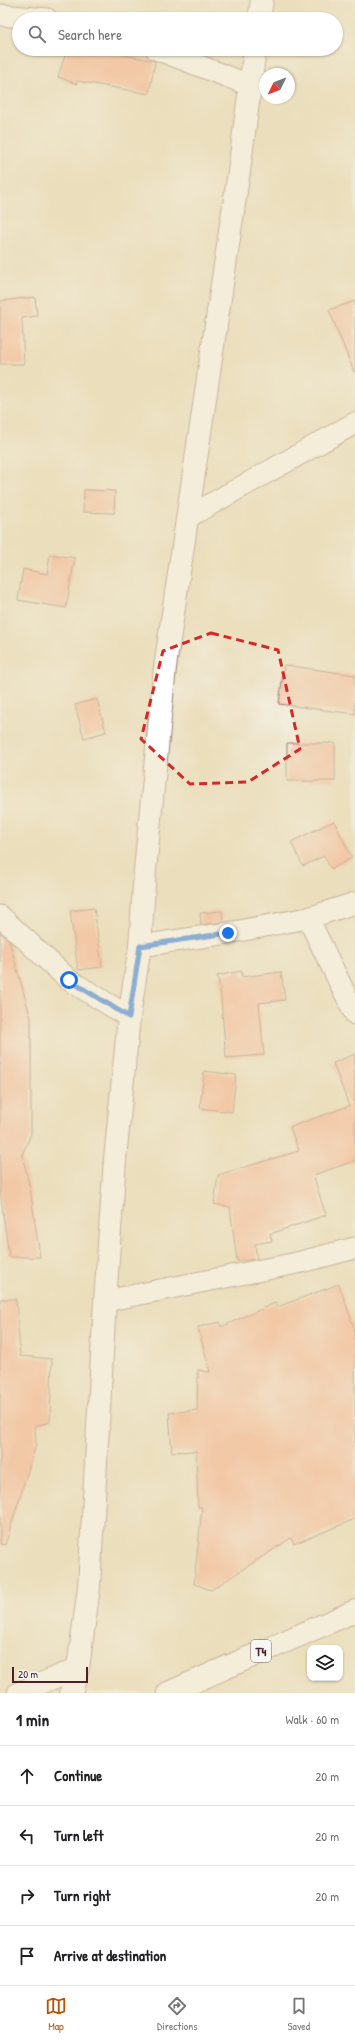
<!DOCTYPE html>
<html lang="en">
<head>
<meta charset="utf-8">
<style>
	body { margin:0; font-family:"Patrick Hand",sans-serif; background:#f2f2f2; color:#202124 }
	.controls { position:absolute; right:12px; bottom:12px; display:grid; overflow:hidden; border-radius:8px; box-shadow:0 1px 3px #0004 }
	.controls button { width:36px; height:36px; display:grid; place-items:center; padding:0; border:0; border-bottom:1px solid #e0e0e0; background:#fff; color:#202124; font:20px sans-serif }
	.compass { position:absolute; left:259px; top:68px; width:36px; height:36px; border-radius:50%; background:#fff; box-shadow:0 1px 3px #0004; rotate:227deg }
	.scale { position:absolute; left:12px; bottom:10px; width:76px; box-sizing:border-box; padding-left:4px; border:2px solid #4a1f2b; border-top:0; font-size:11px; line-height:14px; white-space:nowrap; color:#4a1f2b; -webkit-text-stroke:3px #f6f6f2; paint-order:stroke }
	.stop { position:absolute; width:12px; height:12px; margin:-9px; border:3px solid #1a73e8; border-radius:50%; background:#fff }
	.stop.end { background:#1a73e8; border-color:#fff; box-shadow:0 1px 4px #0008 }
	.list { margin:0; padding:0; list-style:none }
	h2 { display:flex; justify-content:space-between; align-items:center; height:52px; margin:0; padding:0 16px; font-size:17px }
	h2 small { font-size:13px; font-weight:400; color:#757577 }
	.list li { display:grid; grid-template-columns:26px 1fr auto; gap:12px; align-items:center; box-sizing:border-box; height:60px; padding:0 16px; border-top:1px solid #e0e0e0 }
	.list b { display:block; font-size:15px; white-space:nowrap }
	.list em { font-size:13px; font-style:normal; color:#757577 }
	.icon { flex:none; width:22px; height:22px; fill:none; stroke:currentColor; stroke-width:2; stroke-linecap:round; stroke-linejoin:round }
	.map { position:relative; flex:none; width:355px; height:1693px; overflow:hidden }
	.search { position:absolute; background:#fff; box-shadow:0 1px 3px #0004; left:12px; right:12px; top:12px; height:44px; display:flex; align-items:center; gap:10px; box-sizing:border-box; padding:0 14px; border-radius:22px; color:#757577; font-size:15px }
	.sheet { height:292px; background:#fff }
	nav { display:flex; justify-content:space-around; align-items:center; box-sizing:border-box; height:56px; border-top:1px solid #e0e0e0; background:#fff; font-size:11px; color:#757577 }
	nav a { display:grid; justify-items:center; gap:2px }
	nav .on { color:#b45309 }
	.map>svg:first-child { display:block }
	.building { fill:#fbae8d }
	.lines { fill:none; stroke-linecap:round; stroke-linejoin:round }
	.street-casing { stroke:#9a7e74; stroke-width:23 }
	.secondary-casing { stroke:#9a7e74; stroke-width:24 }
	.highway-casing { stroke:#9a7e74; stroke-width:24 }
	.street { stroke:#fff; stroke-width:21 }
	.secondary { stroke:#fff; stroke-width:22 }
	.highway { stroke:#fff; stroke-width:22 }
	.route { stroke:#1a73e8; stroke-width:5 }
	.marked { fill:none; stroke:#d62828; stroke-width:3; stroke-dasharray:8 5; stroke-linejoin:round }
	.labels { text-anchor:middle; dominant-baseline:central; stroke-width:3.5; stroke-linejoin:round; paint-order:stroke }
	.shield { fill:#f6f6f2; stroke:#7e6067; stroke-width:1 }
	.shield-label { font-size:13px; font-weight:bold; fill:#4a1f2b }
</style>
</head>
<body>
<div class="map">
<svg width="355" height="1693" viewBox="0 0 355 1693">
	<rect width="100%" height="100%" fill="#f6f6f2"/>
	<filter id="ink" filterUnits="userSpaceOnUse"><feTurbulence type="fractalNoise" baseFrequency=".025" numOctaves="2"/><feDisplacementMap in="SourceGraphic" scale="8" xChannelSelector="R" yChannelSelector="G"/><feConvolveMatrix kernelMatrix="1 2 1 2 8 2 1 2 1" color-interpolation-filters="sRGB"/></filter>
	<filter id="wash" filterUnits="userSpaceOnUse"><feTurbulence type="fractalNoise" baseFrequency=".012" numOctaves="4" result="noise"/><feDisplacementMap in="SourceGraphic" scale="16" xChannelSelector="R" yChannelSelector="G"/><feGaussianBlur stdDeviation="0.9" result="paint"/><feColorMatrix in="noise" values="0 0 0 0 0 0 0 0 0 0 0 0 0 0 0 0 0 1.4 0 .05"/><feComposite in="paint" operator="in"/></filter>
	<g filter="url(#wash)">
		<rect width="100%" height="100%" fill="#ebdebc"/>
		<g id="blocks">
			<path class="building" d="M 67,49 L 92,49 L 155,61 L 149,94 L 77,81 L 76,84 L 58,77 Z
				M 35,297 L 37,316 L 22,318 L 24,364 L 0,364 L 0,301 Z
				M 355,301 L 355,372 L 354,372 L 329,310 Z
				M 84,490 L 115,491 L 114,513 L 83,512 Z
				M 50,554 L 75,558 L 66,608 L 18,600 L 23,569 L 47,574 Z
				M 284,665 L 355,675 L 355,714 L 279,704 Z
				M 97,699 L 106,732 L 84,738 L 75,705 Z
				M 287,743 L 335,743 L 335,781 L 287,781 Z
				M 334,821 L 352,858 L 331,869 L 324,856 L 303,866 L 291,842 Z
				M 94,908 L 102,967 L 78,970 L 70,911 Z
				M 222,911 L 223,922 L 201,925 L 200,913 Z
				M 0,932 L 9,940 L 31,1019 L 31,1134 L 22,1155 L 30,1188 L 40,1257 L 9,1257 L 0,1190 Z
				M 241,971 L 242,977 L 281,972 L 285,1000 L 259,1003 L 264,1055 L 226,1058 L 220,987 L 217,976 Z
				M 355,1054 L 355,1161 L 313,1175 L 326,1215 L 270,1234 L 272,1241 L 255,1244 L 257,1259 L 237,1261 L 230,1207 L 214,1204 L 218,1175 L 299,1151 L 290,1127 L 349,1106 L 333,1063 Z
				M 204,1071 L 236,1075 L 232,1112 L 200,1108 Z
				M 339,1284 L 355,1331 L 355,1519 L 294,1544 L 291,1538 L 211,1590 L 194,1584 L 202,1507 L 198,1507 L 196,1451 L 172,1452 L 169,1413 L 197,1410 L 198,1370 L 210,1372 L 198,1327 L 220,1322 L 221,1327 L 275,1303 L 277,1307 Z
				M 0,1299 L 16,1299 L 20,1356 L 52,1359 L 50,1422 L 35,1426 L 36,1445 L 5,1545 L 0,1544 Z"/>
		</g>
	</g>
	<g filter="url(#ink)">
		<use href="#blocks" fill-opacity="0" stroke="#9a7e74" stroke-width="1"/>
		<g class="lines">
			<defs>
				<path id="street" d="M 0,15 L 47,19
					M 156,49 L 249,85
					M 188,517 L 355,423
					M 0,916 L 69,980 L 129,1017
					M 308,918 L 355,1014
					M 140,946 L 228,933 L 308,918 L 355,903
					M 105,1301 L 297,1263 L 355,1248
					M 18,1693 L 78,1668"/>
				<path id="secondary" d="M 259,19 L 262,0
					M 71,1693 L 78,1668 L 89,1587 L 105,1301 L 115,1159 L 129,1017 L 140,946 L 145,870 L 165,667 L 239,171 L 255,49"/>
				<path id="highway" d="M 168,1693 L 355,1611"/>
			</defs>
			<use href="#street" class="street-casing"/>
			<use href="#secondary" class="secondary-casing"/>
			<use href="#highway" class="highway-casing"/>
			<use href="#street" class="street"/>
			<use href="#secondary" class="secondary"/>
			<use href="#highway" class="highway"/>
		</g>
	</g>
	<g class="lines" filter="url(#ink)">
		<path class="route" d="M 69,980 L 129,1017 L 140,946 L 228,933"/>
	</g>
	<path d="M0 0H355V1693H0ZM 211,633 L 278,650 L 300,749 L 248,782 L 190,784 L 141,739 L 163,651 Z" fill="#ebdebc" fill-opacity=".55" fill-rule="evenodd"/>
	<path class="marked" d="M 211,633 L 278,650 L 300,749 L 248,782 L 190,784 L 141,739 L 163,651 Z"/>
	<g class="labels">
		<rect class="shield" x="251" y="1640" width="20" height="22" rx="3"/>
		<g class="shield-label">
			<text x="261" y="1651">T4</text>
		</g>
	</g>
</svg>
<div class="controls">
<button><svg class="icon" aria-label="layers" viewBox="0 0 24 24"><path d="M12 4l9 5-9 5-9-5zM3 14l9 5 9-5"/></svg></button>
</div>
<svg class="compass" viewBox="-18 -18 36 36"><path d="M0-13l5 13h-10z" fill="#e53935"/><path d="M0 13l5-13h-10z" fill="#757577"/></svg>
<div class="scale">20 m</div>
<div class="stop" style="left:69px;top:980px"></div>
<div class="stop end" style="left:228px;top:933px"></div>
<div class="search"><svg class="icon" aria-label="search" viewBox="0 0 24 24"><circle cx="10" cy="10" r="6"/><path d="M15 15l6 6"/></svg>Search here</div>
</div>
<section class="sheet">
<h2>1 min<small>Walk · 60 m</small></h2>
<ul class="list">
<li><svg class="icon" aria-label="ahead" viewBox="0 0 24 24"><path d="M12 20V5M6 11l6-6 6 6"/></svg><div><b>Continue</b></div><em>20 m</em></li>
<li><svg class="icon" aria-label="left" viewBox="0 0 24 24"><path d="M17 20v-9H6M10 6l-5 5 5 5"/></svg><div><b>Turn left</b></div><em>20 m</em></li>
<li><svg class="icon" aria-label="right" viewBox="0 0 24 24"><path d="M7 20v-9h11M14 6l5 5-5 5"/></svg><div><b>Turn right</b></div><em>20 m</em></li>
<li><svg class="icon" aria-label="arrive" viewBox="0 0 24 24"><path d="M6 21V4h12l-3 4 3 4H6"/></svg><div><b>Arrive at destination</b></div></li>
</ul>
</section>
<nav>
<a class="on"><svg class="icon" aria-label="map" viewBox="0 0 24 24"><path d="M3 6l6-2 6 2 6-2v14l-6 2-6-2-6 2zM9 4v14M15 6v14"/></svg>Map</a>
<a><svg class="icon" aria-label="directions" viewBox="0 0 24 24"><path d="M12 3l9 9-9 9-9-9zM9 14v-3h6M13 9l2 2-2 2"/></svg>Directions</a>
<a><svg class="icon" aria-label="saved" viewBox="0 0 24 24"><path d="M7 4h10v16l-5-4-5 4z"/></svg>Saved</a>
</nav>
</body>
</html>
